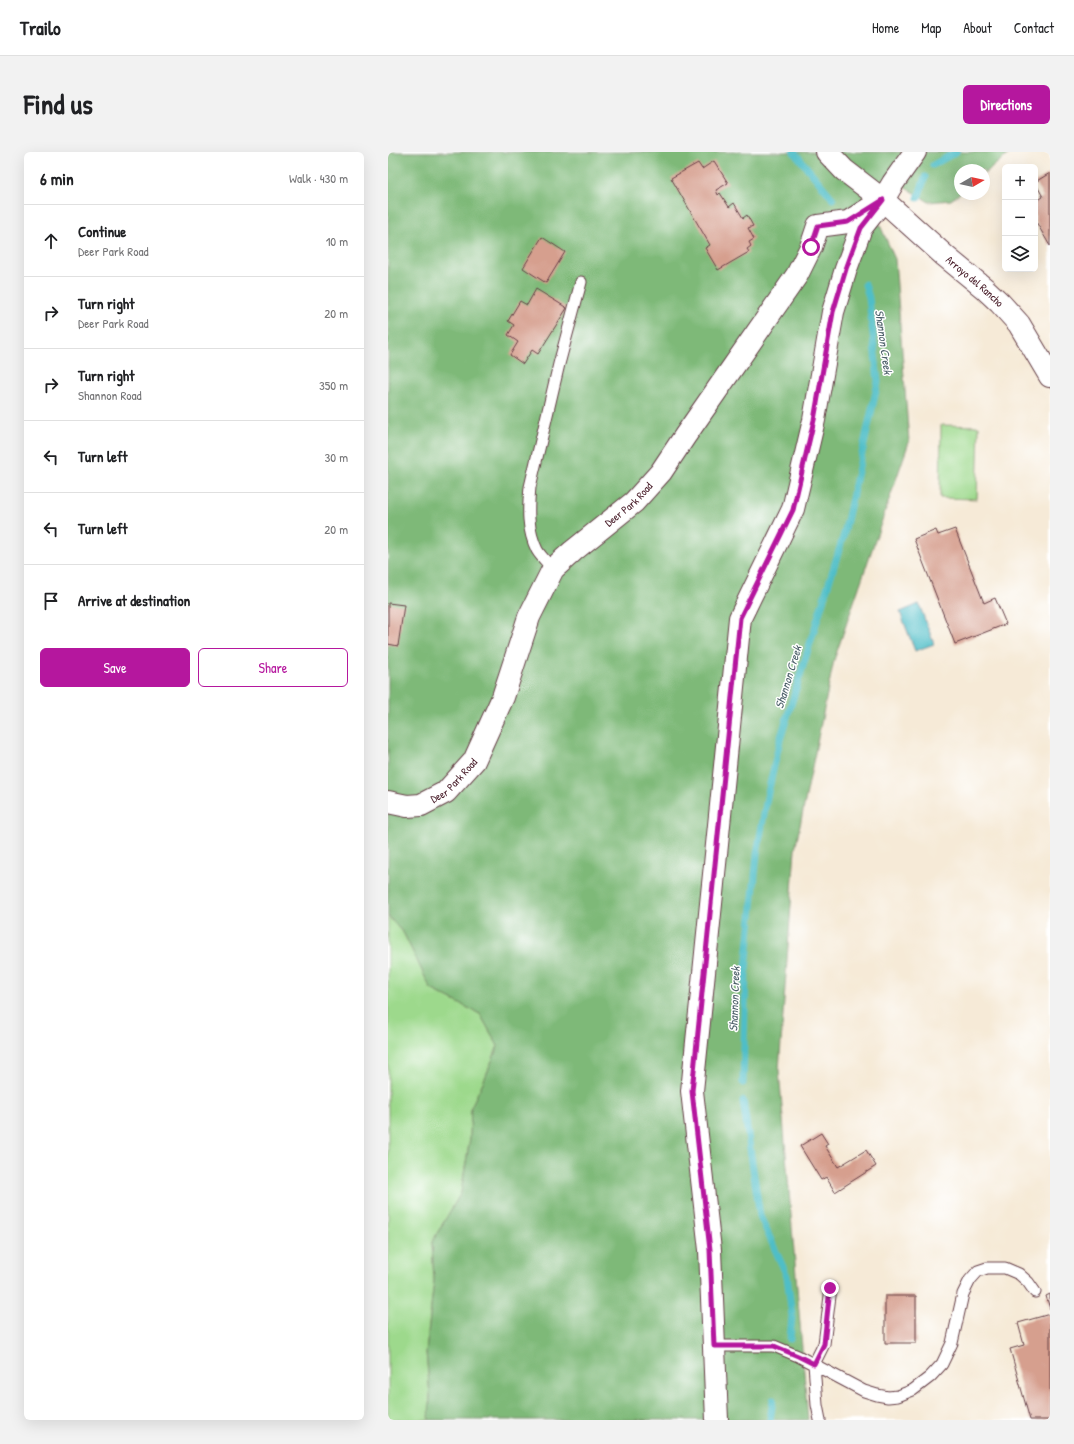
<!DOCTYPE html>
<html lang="en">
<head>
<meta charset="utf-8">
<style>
	body { margin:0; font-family:"Patrick Hand",sans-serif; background:#f2f2f2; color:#202124 }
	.controls { position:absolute; right:12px; top:12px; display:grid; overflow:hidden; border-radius:6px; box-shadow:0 4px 16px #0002 }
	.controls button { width:36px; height:36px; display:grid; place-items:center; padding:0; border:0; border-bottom:1px solid #e0e0e0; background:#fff; color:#202124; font:20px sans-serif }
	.compass { position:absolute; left:566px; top:12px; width:36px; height:36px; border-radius:50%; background:#fff; box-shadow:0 4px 16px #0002; rotate:81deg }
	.stop { position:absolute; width:12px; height:12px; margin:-9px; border:3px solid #b5179e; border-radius:50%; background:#fff }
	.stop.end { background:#b5179e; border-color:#fff; box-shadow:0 1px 4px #0008 }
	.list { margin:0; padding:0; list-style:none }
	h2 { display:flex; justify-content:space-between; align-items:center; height:52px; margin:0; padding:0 16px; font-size:17px }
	h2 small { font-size:13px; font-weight:400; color:#757577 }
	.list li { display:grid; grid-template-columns:26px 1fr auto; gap:12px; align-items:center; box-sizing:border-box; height:72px; padding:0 16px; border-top:1px solid #e0e0e0 }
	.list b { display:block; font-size:15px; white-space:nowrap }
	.list p { margin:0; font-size:13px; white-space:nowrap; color:#757577 }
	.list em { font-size:13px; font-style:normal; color:#757577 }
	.actions { display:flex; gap:8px; padding:12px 16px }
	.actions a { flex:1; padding:9px 0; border:1px solid #b5179e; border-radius:6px; text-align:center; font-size:14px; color:#b5179e }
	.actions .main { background:#b5179e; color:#fff }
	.icon { flex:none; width:22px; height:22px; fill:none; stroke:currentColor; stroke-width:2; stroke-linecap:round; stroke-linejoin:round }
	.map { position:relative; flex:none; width:662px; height:1268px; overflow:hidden; border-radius:6px }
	header { display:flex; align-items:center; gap:24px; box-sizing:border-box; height:56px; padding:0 20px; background:#fff; border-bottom:1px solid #e0e0e0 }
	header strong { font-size:19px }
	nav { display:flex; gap:22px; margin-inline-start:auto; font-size:14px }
	.intro { display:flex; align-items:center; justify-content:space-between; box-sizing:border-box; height:96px; padding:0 24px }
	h1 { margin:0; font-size:28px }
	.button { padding:10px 18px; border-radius:6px; background:#b5179e; color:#fff; font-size:14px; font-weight:700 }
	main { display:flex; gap:24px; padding:0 24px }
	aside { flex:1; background:#fff; border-radius:6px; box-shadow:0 4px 16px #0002 }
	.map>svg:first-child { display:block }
	.green { fill:#9dd98c; stroke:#747c5c }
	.forest { fill:#7eb978; stroke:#646c52 }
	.water { fill:#50bec7; stroke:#4d6e79 }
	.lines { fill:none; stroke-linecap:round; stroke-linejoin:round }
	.stream { stroke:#50bec7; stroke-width:7 }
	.building { fill:#d69f8e }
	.service-casing { stroke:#643d45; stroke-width:13 }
	.minor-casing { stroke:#643d45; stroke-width:24 }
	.tertiary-casing { stroke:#643d45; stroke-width:24 }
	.service { stroke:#fff; stroke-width:11 }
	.minor { stroke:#fff; stroke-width:22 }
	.tertiary { stroke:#fff; stroke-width:22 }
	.route { stroke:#b5179e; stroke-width:5 }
	.labels { text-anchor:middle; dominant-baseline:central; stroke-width:3; stroke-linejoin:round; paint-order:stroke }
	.street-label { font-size:11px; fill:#4a1f2b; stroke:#fff }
	.water-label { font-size:12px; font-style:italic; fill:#4c5f69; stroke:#fff }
</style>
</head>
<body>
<header>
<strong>Trailo</strong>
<nav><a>Home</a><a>Map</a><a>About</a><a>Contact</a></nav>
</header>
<div class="intro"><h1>Find us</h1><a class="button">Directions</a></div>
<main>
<aside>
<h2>6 min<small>Walk · 430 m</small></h2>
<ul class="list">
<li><svg class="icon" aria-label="ahead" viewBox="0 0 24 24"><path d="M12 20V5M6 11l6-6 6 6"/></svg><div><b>Continue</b><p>Deer Park Road</p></div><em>10 m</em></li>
<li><svg class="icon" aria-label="right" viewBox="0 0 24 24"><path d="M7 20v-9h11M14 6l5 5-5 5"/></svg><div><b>Turn right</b><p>Deer Park Road</p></div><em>20 m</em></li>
<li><svg class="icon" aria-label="right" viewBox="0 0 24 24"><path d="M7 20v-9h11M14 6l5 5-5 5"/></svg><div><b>Turn right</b><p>Shannon Road</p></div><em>350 m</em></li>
<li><svg class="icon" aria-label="left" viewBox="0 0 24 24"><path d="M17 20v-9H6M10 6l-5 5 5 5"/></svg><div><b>Turn left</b></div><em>30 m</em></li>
<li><svg class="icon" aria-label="left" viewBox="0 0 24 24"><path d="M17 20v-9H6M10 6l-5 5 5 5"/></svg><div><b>Turn left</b></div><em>20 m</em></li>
<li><svg class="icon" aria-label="arrive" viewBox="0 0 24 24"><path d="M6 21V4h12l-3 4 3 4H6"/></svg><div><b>Arrive at destination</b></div></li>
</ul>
<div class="actions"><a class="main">Save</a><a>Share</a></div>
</aside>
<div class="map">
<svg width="662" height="1268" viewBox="0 0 662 1268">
	<rect width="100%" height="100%" fill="#fff"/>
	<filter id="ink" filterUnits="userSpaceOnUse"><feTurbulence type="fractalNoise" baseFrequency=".025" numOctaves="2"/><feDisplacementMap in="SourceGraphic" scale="8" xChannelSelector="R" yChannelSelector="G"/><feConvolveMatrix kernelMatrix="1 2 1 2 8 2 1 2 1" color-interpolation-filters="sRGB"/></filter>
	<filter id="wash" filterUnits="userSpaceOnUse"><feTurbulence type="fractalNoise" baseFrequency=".012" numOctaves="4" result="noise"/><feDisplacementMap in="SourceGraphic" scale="16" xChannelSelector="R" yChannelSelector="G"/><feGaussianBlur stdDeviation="0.9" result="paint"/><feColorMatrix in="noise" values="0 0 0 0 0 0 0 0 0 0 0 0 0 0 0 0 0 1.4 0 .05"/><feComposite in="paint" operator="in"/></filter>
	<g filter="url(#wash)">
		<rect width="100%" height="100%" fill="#f6ead7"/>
		<path class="green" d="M 553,273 L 591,274 L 589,347 L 552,346 Z
			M 0,764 L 16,782 L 43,837 L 92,862 L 110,894 L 97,926 L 83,955 L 82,986 L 73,1041 L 44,1090 L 46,1129 L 38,1200 L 42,1243 L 41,1268 L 0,1268 Z"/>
		<path class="forest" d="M 0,0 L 623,0 L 596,22 L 596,18 L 572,18 L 572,41 L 563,48 L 541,50 L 500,24 L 483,53 L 507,107 L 521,290 L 446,508 L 407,698 L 391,918 L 420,1268 L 41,1268 L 42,1243 L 38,1200 L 46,1129 L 44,1090 L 73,1041 L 82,986 L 83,955 L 97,926 L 110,894 L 92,862 L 43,837 L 16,782 L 0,764 Z"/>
		<path class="water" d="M 531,452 L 546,492 L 527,499 L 512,460 Z"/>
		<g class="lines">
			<path class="stream" d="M 406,0 L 445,47
				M 545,13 L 568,0
				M 530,46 L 537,25
				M 355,931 L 358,818 L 369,702 L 379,645 L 392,588 L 456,382 L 490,230 L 481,146 L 477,132
				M 355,949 L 372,1064 L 399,1124 L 404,1164 L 402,1187
				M 382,1268 L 385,1248"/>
		</g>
		<g id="blocks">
			<path class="building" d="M 326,9 L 340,31 L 328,38 L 330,43 L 332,41 L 341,55 L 346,51 L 355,66 L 359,63 L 365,74 L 360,76 L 366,87 L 361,90 L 363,94 L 359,97 L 361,100 L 330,118 L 317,96 L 322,93 L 283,26 L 310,11 L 314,17 Z
				M 662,21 L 662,94 L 647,68 L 647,50 L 655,45 L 647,30 Z
				M 154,85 L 177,100 L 158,131 L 135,116 Z
				M 148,137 L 179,156 L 150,202 L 144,198 L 135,212 L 122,203 L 130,190 L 120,183 L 126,173 L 120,169 L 132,149 L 139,153 Z
				M 567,377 L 596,451 L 607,446 L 618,472 L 567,492 L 526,387 L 548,378 L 550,383 Z
				M 0,451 L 16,453 L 10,494 L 0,492 Z
				M 433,981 L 440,992 L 437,994 L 450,1015 L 478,998 L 488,1014 L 447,1040 L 438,1025 L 433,1028 L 412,994 Z
				M 662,1142 L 662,1157 L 658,1144 Z
				M 497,1144 L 528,1144 L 528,1191 L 497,1191 Z
				M 662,1162 L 662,1268 L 642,1268 L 622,1197 L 636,1193 L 630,1171 Z"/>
		</g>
	</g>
	<g filter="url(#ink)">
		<use href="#blocks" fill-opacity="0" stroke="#643d45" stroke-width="1"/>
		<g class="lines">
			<defs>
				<path id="service" d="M 165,417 C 160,411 153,405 149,398 C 139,378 140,357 142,335 L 171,212 L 193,130
					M 326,1194 L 386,1194 L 410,1204 L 476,1239 L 489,1243 L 500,1245 L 510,1244 L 525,1238 L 542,1225 L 554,1212 L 564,1191 L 575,1142 L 582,1128 L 590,1119 L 599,1116 L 617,1116 L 631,1122 L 640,1130 L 647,1140
					M 432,1268 L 429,1253 L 426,1212 L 436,1192 L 443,1136"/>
				<g id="minor">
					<path id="s1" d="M 0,650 L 19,654 L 33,653 L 58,640 L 86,609 L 115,545 L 141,465 L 165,417 L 185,399 L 246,350 L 273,320 L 297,284 L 409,123 L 423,95 L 430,74 L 460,70 L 495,48 L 557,104 L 596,136 L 612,151 L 631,172 L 662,224"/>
				</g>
				<path id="tertiary" d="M 439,0 L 456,18 L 495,48
					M 329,1268 L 322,1098 L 304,939 L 352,466 L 405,357 L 426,268 L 445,160 L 458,117 L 473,76 L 495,48 L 505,31 L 527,0"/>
			</defs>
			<use href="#service" class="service-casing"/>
			<use href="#minor" class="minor-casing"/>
			<use href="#tertiary" class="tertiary-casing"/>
			<use href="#service" class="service"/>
			<use href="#minor" class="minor"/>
			<use href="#tertiary" class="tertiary"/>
		</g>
	</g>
	<g class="lines" filter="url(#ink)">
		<path class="route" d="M 423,95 L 430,74 L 460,70 L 495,48 L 473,76 L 458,117 L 445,160 L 426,268 L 405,358 L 352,466 L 304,939 L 322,1098 L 326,1194 L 386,1194 L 410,1204 L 426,1212 L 436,1192 L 442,1136"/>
	</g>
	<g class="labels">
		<g class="street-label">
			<text stroke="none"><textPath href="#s1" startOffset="944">Arroyo del Rancho</textPath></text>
			<text stroke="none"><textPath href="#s1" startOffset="411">Deer Park Road</textPath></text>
			<text stroke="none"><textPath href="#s1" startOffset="75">Deer Park Road</textPath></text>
		</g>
		<g class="water-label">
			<text transform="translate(496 190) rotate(82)">Shannon Creek</text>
			<text transform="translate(400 525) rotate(-73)">Shannon Creek</text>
			<text transform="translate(346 847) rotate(-88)">Shannon Creek</text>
		</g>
	</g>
</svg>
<div class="controls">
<button>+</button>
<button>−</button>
<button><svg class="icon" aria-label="layers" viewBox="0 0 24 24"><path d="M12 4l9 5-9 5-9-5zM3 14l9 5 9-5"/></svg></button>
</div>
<svg class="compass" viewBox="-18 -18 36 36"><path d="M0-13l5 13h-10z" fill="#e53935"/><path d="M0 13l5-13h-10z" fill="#757577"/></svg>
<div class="stop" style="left:423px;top:95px"></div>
<div class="stop end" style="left:442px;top:1136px"></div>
</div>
</main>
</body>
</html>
